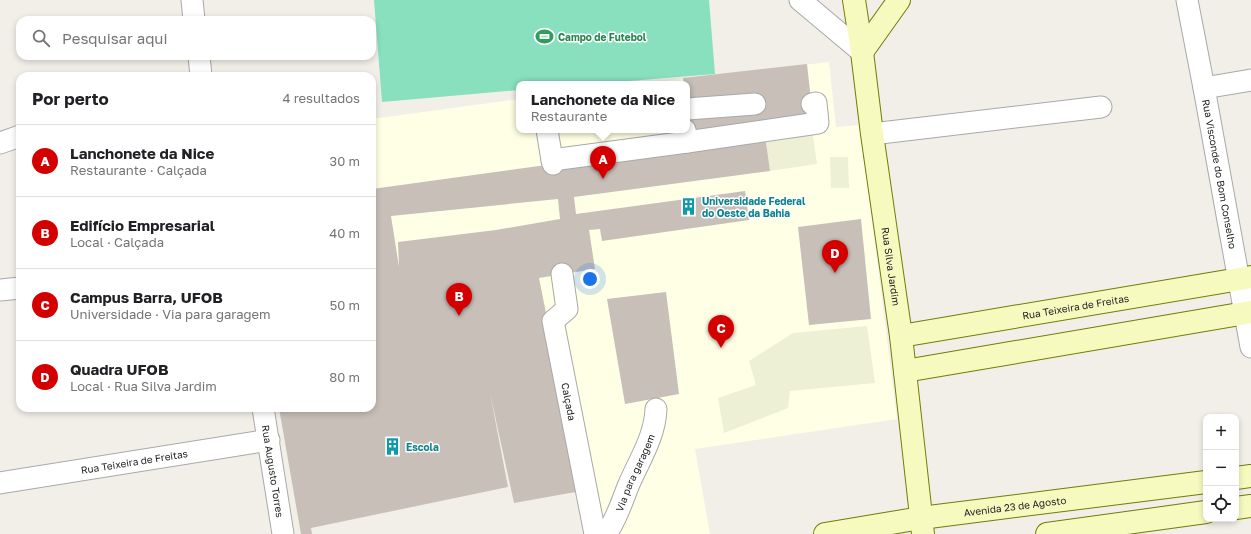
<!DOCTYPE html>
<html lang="pt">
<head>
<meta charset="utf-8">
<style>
	body { margin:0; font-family:"Golos Text",sans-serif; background:#f6f6f6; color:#202124 }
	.controls { position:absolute; right:12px; bottom:12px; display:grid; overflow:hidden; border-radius:8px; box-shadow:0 2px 6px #0003 }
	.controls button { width:36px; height:36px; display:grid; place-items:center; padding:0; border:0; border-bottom:1px solid #e0e0e0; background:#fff; color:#202124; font:20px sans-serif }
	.you { position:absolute; left:590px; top:279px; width:14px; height:14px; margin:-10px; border:3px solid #fff; border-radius:50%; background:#1a73e8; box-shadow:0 0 0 6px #1a73e833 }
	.badge { display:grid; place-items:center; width:26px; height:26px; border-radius:50%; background:#d40000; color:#fff; font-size:13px; font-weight:700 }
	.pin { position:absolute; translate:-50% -33px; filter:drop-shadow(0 1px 2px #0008) }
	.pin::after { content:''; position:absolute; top:21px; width:14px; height:12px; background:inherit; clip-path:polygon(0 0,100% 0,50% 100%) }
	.popup { position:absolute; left:516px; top:81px; width:174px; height:52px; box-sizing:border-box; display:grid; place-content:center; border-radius:8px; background:#fff; filter:drop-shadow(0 1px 3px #0005); font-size:13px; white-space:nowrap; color:#757577 }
	.popup b { font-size:15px; color:#202124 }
	.popup::after { content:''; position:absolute; left:50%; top:100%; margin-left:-8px; border:8px solid transparent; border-top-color:#fff }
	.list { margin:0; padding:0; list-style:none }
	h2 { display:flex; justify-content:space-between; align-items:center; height:52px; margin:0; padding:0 16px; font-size:17px }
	h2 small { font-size:13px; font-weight:400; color:#757577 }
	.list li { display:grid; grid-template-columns:26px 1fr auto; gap:12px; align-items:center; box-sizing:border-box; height:72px; padding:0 16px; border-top:1px solid #e0e0e0 }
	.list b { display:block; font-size:15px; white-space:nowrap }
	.list p { margin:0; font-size:13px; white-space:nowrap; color:#757577 }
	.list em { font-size:13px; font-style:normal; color:#757577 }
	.icon { flex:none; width:22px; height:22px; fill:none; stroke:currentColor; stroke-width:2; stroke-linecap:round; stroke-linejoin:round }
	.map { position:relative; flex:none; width:1251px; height:534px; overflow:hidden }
	.search { position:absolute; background:#fff; box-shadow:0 2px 6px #0003; left:16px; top:16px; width:360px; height:44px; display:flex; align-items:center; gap:10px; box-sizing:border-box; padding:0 14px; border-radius:12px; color:#757577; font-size:15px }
	.panel { position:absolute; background:#fff; box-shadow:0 2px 6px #0003; left:16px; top:72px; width:360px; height:340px; border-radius:12px }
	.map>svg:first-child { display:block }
	.education { fill:#ffffe5 }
	.farmland { fill:#eef0d5 }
	.pitch { fill:#88e0be }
	.building { fill:#c7bfb8; fill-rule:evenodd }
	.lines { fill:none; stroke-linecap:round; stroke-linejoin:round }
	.street-casing { stroke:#a9a9a9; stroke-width:23 }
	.secondary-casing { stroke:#707d05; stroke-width:24 }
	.street { stroke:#fff; stroke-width:21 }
	.secondary { stroke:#f7fabf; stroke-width:22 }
	.labels { text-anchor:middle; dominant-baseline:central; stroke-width:3; stroke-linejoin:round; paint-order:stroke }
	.leisure-label { font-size:10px; font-weight:bold; fill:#27864d; stroke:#fff; text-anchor:start }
	.street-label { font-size:10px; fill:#222; stroke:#fff }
	.culture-label { font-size:10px; font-weight:bold; fill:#0d838f; stroke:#fff; text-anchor:start }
</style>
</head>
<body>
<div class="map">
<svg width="1251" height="534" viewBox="0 0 1251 534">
	<rect width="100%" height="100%" fill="#f2efe9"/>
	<path class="education" d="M 829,62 L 836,127 L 860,125 L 897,419 L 695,449 L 710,534 L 589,534 L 539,278 L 399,268 L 372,219 L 372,119 L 519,99 L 519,130 L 687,130 L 687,84 L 637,84 Z"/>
	<path class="farmland" d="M 812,129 L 817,164 L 770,171 L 765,135 Z
		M 830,157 L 848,157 L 849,188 L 831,188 Z
		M 867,326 L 875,383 L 790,391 L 788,408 L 724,433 L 718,398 L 756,385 L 749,361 L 793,333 Z"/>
	<path class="pitch" d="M 374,0 L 709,0 L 715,74 L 592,84 L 519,84 L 519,90 L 382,102 Z"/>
	<path class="building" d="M 807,64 L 813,118 L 687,133 L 687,84 L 684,84 L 683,78 Z
		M 765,135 L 770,171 L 574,197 L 576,214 L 745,191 L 749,220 L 602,241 L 600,229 L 589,230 L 595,269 L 539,278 L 581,491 L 514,503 L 490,393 L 508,487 L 311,528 L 312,534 L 301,534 L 279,408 L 372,408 L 372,189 ZM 558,199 L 560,219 L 496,230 L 398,242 L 399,267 L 391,216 Z
		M 861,219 L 871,319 L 809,325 L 798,227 Z
		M 666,292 L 679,394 L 625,404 L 607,299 Z"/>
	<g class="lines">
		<defs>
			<g id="street">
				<path d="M 192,0 L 194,20"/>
				<path d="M 800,0 L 862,52"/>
				<path id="s1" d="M 1187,0 L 1204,88 L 1251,347"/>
				<path d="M 199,56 L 201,76"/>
				<path d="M 1204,88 L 1251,80"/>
				<path d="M 687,109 L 755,104 L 687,109"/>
				<path d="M 547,130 L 552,160"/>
				<path d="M 872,134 L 1101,107"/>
				<path d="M 687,142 L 818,123 L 816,103 L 812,104"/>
				<path d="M 0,143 L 20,136"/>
				<path d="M 553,164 L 552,160 L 687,142 L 685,130"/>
				<path id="s2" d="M 562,274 L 567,309 L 553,321 L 595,534"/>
				<path d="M 0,290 L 20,288"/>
				<path id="s3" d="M 263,408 L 283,534"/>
				<path id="s4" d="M 0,483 L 269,440"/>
				<path id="s5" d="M 606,534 C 617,519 622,501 629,484 C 640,459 655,436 656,409"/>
			</g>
			<g id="secondary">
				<path id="s6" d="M 854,0 L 862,52 L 872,134 L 901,336 L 923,534"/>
				<path d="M 862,52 L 899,0"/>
				<path id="s7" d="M 901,336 L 1251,277"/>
				<path d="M 905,371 L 1251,312"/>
				<path d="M 1236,478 L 1251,476"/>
				<path d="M 1236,508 L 1251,506"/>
				<path id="s8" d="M 825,534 L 921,518 L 1206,482"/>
				<path d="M 1047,534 L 1206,512"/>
			</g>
		</defs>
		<use href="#street" class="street-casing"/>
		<use href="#secondary" class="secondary-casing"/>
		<use href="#street" class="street"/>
		<use href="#secondary" class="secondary"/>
	</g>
	<defs>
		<symbol id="stadium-bare" viewBox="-9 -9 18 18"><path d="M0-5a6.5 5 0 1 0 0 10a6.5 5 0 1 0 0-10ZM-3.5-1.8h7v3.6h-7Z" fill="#2e9e5b" stroke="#fff" stroke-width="2.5" paint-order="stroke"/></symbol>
		<symbol id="building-bare" viewBox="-9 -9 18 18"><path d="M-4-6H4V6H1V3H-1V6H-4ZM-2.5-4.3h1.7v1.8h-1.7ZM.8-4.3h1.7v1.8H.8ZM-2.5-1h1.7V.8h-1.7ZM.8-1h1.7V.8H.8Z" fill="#0f9aa8" stroke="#fff" stroke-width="2.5" paint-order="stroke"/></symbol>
	</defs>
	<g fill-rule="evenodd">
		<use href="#stadium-bare" x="532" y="24" width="25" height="25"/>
		<use href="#building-bare" x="676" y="194" width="25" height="25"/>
		<use href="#building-bare" x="380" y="434" width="25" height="25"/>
	</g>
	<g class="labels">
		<g class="leisure-label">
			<text x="558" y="37">Campo de Futebol</text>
		</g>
		<g class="street-label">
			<text stroke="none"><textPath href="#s1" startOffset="177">Rua Visconde do Bom Conselho</textPath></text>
			<text stroke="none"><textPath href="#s6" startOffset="269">Rua Silva Jardim</textPath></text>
			<text stroke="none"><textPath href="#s7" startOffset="177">Rua Teixeira de Freitas</textPath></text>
			<text stroke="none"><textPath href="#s2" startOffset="136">Calçada</textPath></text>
			<text stroke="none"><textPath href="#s4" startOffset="136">Rua Teixeira de Freitas</textPath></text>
			<text stroke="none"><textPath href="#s3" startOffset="64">Rua Augusto Torres</textPath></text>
			<text stroke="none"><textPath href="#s5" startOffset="68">Via para garagem</textPath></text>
			<text stroke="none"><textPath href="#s8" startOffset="192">Avenida 23 de Agosto</textPath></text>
		</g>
		<g class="culture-label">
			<text x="702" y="201">Universidade Federal<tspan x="702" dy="12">do Oeste da Bahia</tspan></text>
			<text x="406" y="447">Escola</text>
		</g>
	</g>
</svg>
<div class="controls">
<button>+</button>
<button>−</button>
<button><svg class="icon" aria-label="locate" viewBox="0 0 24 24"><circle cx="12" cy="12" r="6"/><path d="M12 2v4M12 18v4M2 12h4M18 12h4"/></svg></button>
</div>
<div class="you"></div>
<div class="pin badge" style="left:603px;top:179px">A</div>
<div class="popup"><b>Lanchonete da Nice</b>Restaurante</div>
<div class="pin badge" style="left:459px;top:316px">B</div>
<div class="pin badge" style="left:721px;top:348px">C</div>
<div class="pin badge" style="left:835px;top:273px">D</div>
<div class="search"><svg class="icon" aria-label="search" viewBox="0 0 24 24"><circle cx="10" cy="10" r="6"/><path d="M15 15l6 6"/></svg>Pesquisar aqui</div>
<section class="panel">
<h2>Por perto<small>4 resultados</small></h2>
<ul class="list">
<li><span class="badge">A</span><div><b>Lanchonete da Nice</b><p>Restaurante · Calçada</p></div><em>30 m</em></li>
<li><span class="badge">B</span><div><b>Edifício Empresarial</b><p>Local · Calçada</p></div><em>40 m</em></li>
<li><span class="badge">C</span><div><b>Campus Barra, UFOB</b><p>Universidade · Via para garagem</p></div><em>50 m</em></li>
<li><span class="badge">D</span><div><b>Quadra UFOB</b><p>Local · Rua Silva Jardim</p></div><em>80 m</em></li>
</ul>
</section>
</div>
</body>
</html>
